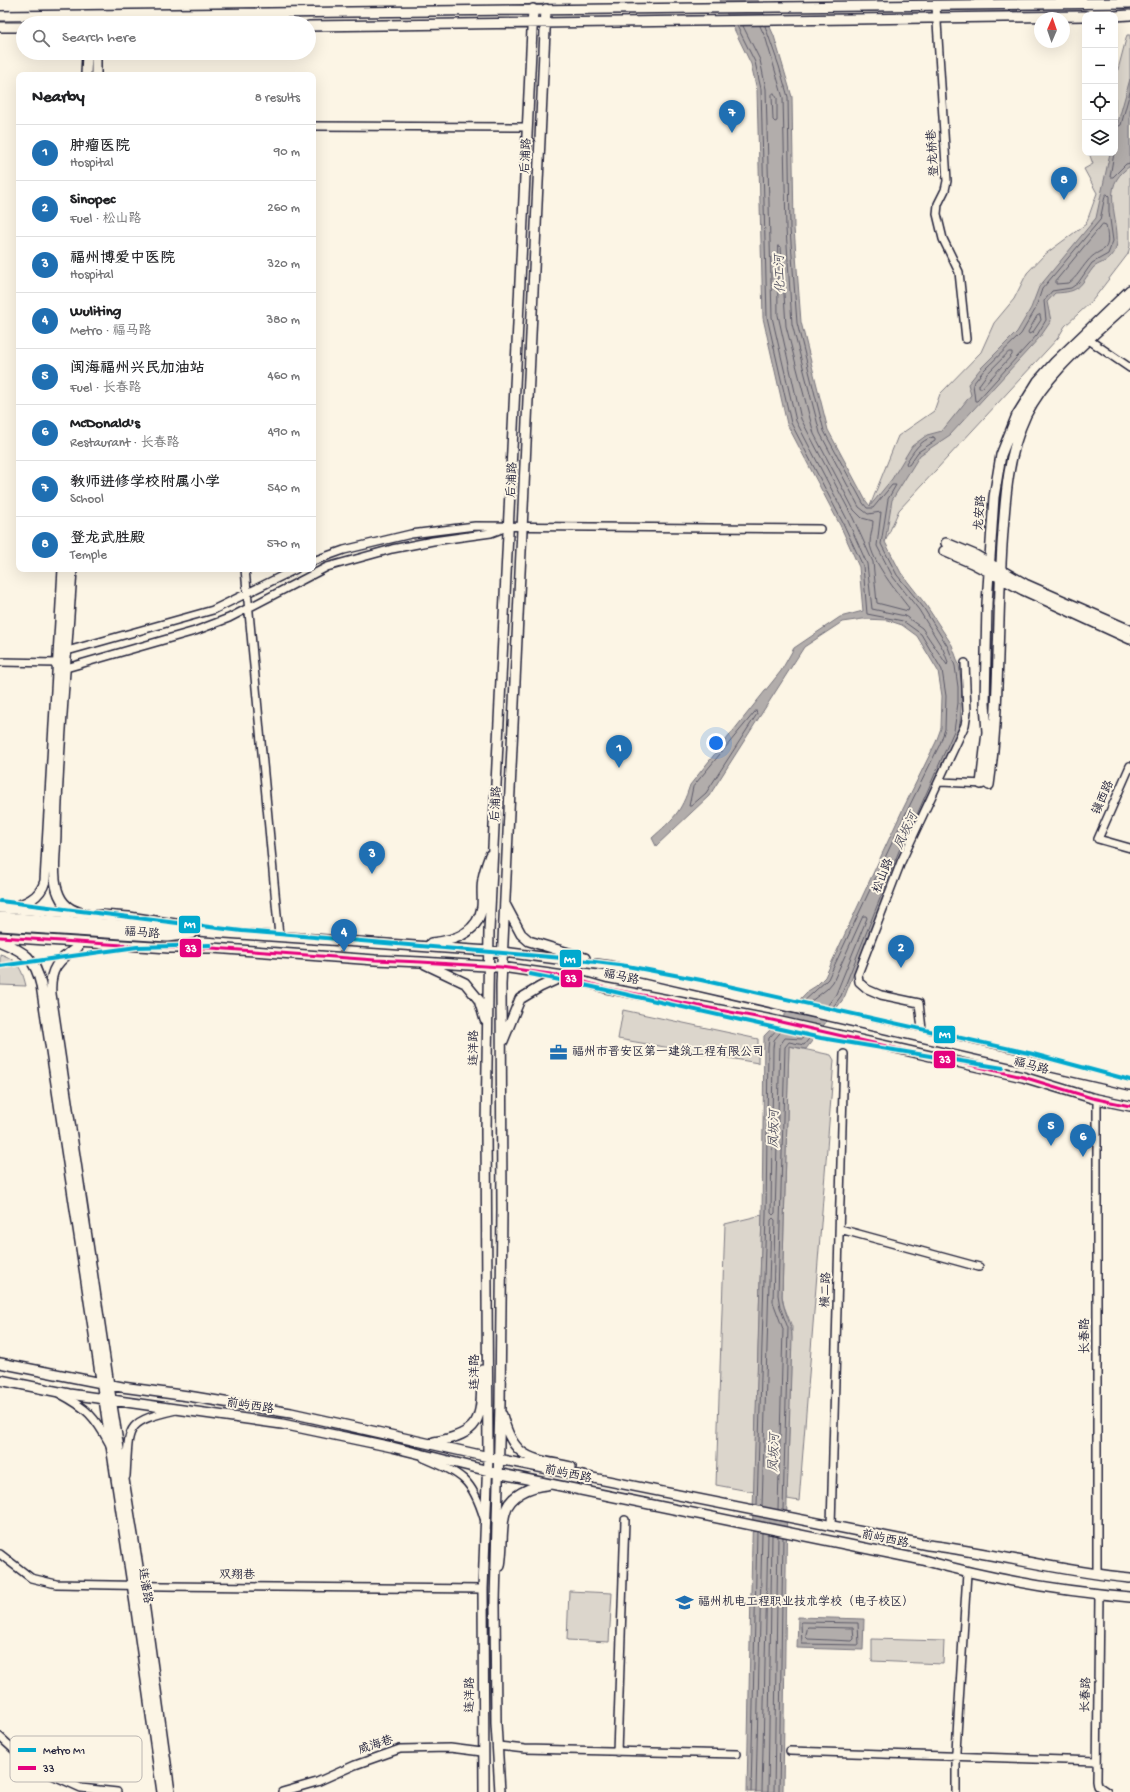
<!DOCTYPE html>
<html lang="en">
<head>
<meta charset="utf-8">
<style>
	body { margin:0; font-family:"Gochi Hand","LXGW WenKai TC",sans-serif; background:#f2f2f2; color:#202124 }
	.controls { position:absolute; right:12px; top:12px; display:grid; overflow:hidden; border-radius:8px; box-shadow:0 4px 16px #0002 }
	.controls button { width:36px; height:36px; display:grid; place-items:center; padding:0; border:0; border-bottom:1px solid #e0e0e0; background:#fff; color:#202124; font:20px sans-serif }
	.compass { position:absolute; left:1034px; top:12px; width:36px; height:36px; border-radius:50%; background:#fff; box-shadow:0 4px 16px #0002; rotate:2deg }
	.you { position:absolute; left:716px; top:743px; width:14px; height:14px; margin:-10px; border:3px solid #fff; border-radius:50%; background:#1a73e8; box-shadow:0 0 0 6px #1a73e833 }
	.badge { display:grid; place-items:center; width:26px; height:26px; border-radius:50%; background:#1f6fb2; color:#fff; font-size:13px; font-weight:700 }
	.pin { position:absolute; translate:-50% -33px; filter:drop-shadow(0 1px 2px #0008) }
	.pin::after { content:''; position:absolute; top:21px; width:14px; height:12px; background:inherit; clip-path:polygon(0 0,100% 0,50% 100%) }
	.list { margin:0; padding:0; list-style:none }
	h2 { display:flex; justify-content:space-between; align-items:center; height:52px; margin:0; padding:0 16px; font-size:17px }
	h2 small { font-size:13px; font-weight:400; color:#757577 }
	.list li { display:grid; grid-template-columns:26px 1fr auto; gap:12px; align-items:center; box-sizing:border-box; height:56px; padding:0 16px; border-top:1px solid #e0e0e0 }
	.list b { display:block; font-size:15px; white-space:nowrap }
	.list p { margin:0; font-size:13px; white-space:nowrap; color:#757577 }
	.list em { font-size:13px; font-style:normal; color:#757577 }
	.icon { flex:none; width:22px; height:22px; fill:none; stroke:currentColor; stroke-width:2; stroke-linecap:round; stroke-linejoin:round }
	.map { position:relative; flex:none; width:1130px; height:1792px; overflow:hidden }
	.search { position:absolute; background:#fff; box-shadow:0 4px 16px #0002; left:16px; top:16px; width:300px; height:44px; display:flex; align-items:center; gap:10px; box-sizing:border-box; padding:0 14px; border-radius:22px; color:#757577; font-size:15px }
	.panel { position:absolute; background:#fff; box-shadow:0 4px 16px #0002; left:16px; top:72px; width:300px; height:500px; border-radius:8px }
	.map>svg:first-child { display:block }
	.green { fill:#dcd6cc; stroke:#7f7c84 }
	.water { fill:#b2adab; stroke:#78757e }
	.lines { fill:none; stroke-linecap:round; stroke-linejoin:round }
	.shore { stroke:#5c5a68; stroke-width:1 }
	.minor-casing { stroke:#22223b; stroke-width:10 }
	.major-casing { stroke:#22223b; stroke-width:12 }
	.highway-casing { stroke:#22223b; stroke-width:14 }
	.minor { stroke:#fcf5e5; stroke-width:7 }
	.major { stroke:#fcf5e5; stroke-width:9 }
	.highway { stroke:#fcf5e5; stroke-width:11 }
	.bus-1-casing { stroke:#fcf5e5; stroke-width:6 }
	.bus-1 { stroke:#e5007d; stroke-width:3 }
	.metro-1-casing { stroke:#fcf5e5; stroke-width:7 }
	.metro-1 { stroke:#00a9ce; stroke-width:4 }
	.labels { text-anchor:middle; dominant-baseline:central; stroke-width:4; stroke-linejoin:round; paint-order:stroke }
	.street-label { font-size:12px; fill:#22223b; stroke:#fcf5e5 }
	.poi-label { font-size:12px; fill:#22223b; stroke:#fcf5e5; text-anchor:start }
	.water-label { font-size:13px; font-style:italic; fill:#545362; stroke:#fcf5e5 }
	.key { fill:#fcf5e5; stroke:#bbb6b2; stroke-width:1 }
	.key-label { font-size:11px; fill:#22223b }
	.line-badge { stroke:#fcf5e5; stroke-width:1.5 }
	.badge-label { font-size:11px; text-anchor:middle; font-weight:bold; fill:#fff }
</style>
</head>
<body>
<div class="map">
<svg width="1130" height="1792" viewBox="0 0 1130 1792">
	<rect width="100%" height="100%" fill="#fcf5e5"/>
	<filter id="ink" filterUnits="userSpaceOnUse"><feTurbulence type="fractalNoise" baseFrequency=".025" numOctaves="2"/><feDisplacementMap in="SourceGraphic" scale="8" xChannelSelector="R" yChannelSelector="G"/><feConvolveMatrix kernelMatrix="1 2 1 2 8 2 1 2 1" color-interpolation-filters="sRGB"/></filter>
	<g filter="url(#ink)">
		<path class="green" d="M 1127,35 L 1130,35 L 1130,246 L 1128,254 L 1092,301 L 1065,326 L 1058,338 L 899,510 L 885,542 L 870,506 L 898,436 L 934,411 L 940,394 L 981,352 L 994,323 L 1014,299 L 1027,273 L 1044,255 L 1086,224 L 1097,193 L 1084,169 L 1093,164 L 1089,153 L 1115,153 L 1115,81 Z
			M 0,954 C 17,959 22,969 26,986 L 0,985 Z
			M 623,1010 L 758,1039 L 758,1063 L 618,1039 Z
			M 789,1046 L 831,1055 L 834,1060 L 799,1501 L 787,1499 L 792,1327 L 784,1306 L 782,1296 Z
			M 762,1215 L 754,1492 L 716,1485 L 725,1224 Z
			M 569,1591 L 612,1593 L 609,1642 L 567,1640 Z
			M 872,1639 L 944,1641 L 943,1664 L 872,1661 Z"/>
		<path class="water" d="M 720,0 L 758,0 L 774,36 L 792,97 L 794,228 L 801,322 L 828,430 L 866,501 L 870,506 L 892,479 L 912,446 L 927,435 L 942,431 L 971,395 L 968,384 L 981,368 L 1017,332 L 1031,308 L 1039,287 L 1096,218 L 1110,153 L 1115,153 L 1115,133 L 1130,79 L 1130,166 C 1125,170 1120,174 1117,179 C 1103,201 1128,239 1111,257 C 1107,262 1098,263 1093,268 C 1079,287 1080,292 1055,293 L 1047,302 L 1051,321 L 1040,337 L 950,435 L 920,455 L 892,500 L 885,542 L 901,573 L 926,605 L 952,645 L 959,665 L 962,687 L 960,722 L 958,732 L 897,865 L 844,998 L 806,1049 L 789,1046 L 782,1296 C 783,1311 792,1323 792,1338 L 787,1499 L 783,1792 L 747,1792 L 752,1542 L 762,1215 L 764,1036 L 808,991 L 816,986 L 825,977 L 902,811 L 936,742 L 941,728 L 942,696 L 938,671 L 917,636 L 902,625 L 887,620 L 863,619 L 842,622 L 804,647 L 709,796 L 656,846 L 652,838 C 673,819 681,813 690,785 L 781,671 L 794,648 L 840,617 L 863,611 L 859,567 L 840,525 L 787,424 L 763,318 L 757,90 L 751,64 Z
			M 798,1617 L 864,1619 L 863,1650 L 797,1648 Z"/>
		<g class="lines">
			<path class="shore" d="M 737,26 L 755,62 L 761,89 L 767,317 L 791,423 L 843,523 L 863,566 L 867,614 L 903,621 L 921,634 L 942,670 L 946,696 L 945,729 L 940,744 L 906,813 L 828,979 L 801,1004
				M 743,26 L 760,60 L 766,89 L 772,317 L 796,421 L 848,521 L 867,564 L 872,609 L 905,616 L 922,628 L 947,665 L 948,662 L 943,649 L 919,610 L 893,577 L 877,546 L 881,512 L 868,514 L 859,507 L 820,433 L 792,324 L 786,229 L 783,98 L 766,39 L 760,26
				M 765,26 L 779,66 L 788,97 L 790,229 L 797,323 L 824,431 L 863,503 L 867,508 L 873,508 L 892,485 L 896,485 L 888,499 L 881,544 L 897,575 L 923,607 L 948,647 L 955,666 L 958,687 L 958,703 L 954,731 L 907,837 L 903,841 L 841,996 L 830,1011
				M 774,93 L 777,98 L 777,121 L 775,122 L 773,120 L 772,95 Z
				M 1115,128 L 1121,125 L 1130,92
				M 1114,153 L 1110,177 L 1113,177 L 1126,164 L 1130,163
				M 1107,194 L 1109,196 L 1109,212 L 1113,241 L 1108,254 L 1092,263 L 1078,283 L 1071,288 L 1052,291 L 1044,301 L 1046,320 L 1037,335 L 977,401 L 975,401 L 973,384 L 984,370 L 1021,334 L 1035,310 L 1042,289 L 1100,220 L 1105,196 Z
				M 1103,224 L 1106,225 C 1112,258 1101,244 1087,262 C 1081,269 1077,277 1069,283 L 1056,284 L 1056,281 Z
				M 778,246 L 781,247 L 786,326 L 814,434 L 854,510 L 862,518 L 873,521 C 873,528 870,536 870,543 C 871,560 898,594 909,608 L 908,611 L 877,603 L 873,562 L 853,518 L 801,419 L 778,315 Z
				M 1040,315 L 1041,320 L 1033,332 L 1029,334 L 1028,332 L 1037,316 Z
				M 1009,352 L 1012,352 L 1012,355 L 982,388 L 979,388 L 979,385 L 987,374 Z
				M 933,437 L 935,438 L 935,441 L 918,452 L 909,465 L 907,465 L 906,463 C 913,452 920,440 933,437 Z
				M 756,711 L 757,714 L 706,793 L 691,806 L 689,806 L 693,787 Z
				M 806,1005 L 827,989 L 833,982 L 863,916 L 866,916 L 867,918 L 836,994 L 825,1009
				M 784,1028 L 774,1040 L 773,1048 L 771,1213 L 773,1215 L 775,1213 L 780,1045 L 785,1038 L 802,1039 L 807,1034
				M 757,1505 L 766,1215 L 768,1048 L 769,1038 L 779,1027
				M 762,1506 L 771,1220 L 773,1218 L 775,1220 L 773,1302 L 783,1329 L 778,1509
				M 783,1510 L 788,1328 L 780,1307 L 778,1295 L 785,1047 L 789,1042 L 804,1045 L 812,1035
				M 803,1622 L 858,1623 L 859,1645 L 802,1644 L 801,1623 Z
				M 808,1627 L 853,1628 L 854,1639 L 852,1641 L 808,1639 L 806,1637 Z
				M 751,1792 L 757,1532
				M 756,1792 L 762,1533
				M 762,1792 L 768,1534
				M 768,1792 L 772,1535
				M 774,1792 L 778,1536
				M 779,1792 L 783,1537"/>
			<defs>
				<path id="minor" d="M 936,6 L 947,181 L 945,190 L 938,204 L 937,214 L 943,239 L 959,272 L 966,339
					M 313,126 L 527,127
					M 1089,340 L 1130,368
					M 313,561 L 344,550 L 411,534 L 475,526 L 820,529
					M 245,569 L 279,936
					M 64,655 L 67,651 L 213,610 L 296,569
					M 0,662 L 57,663 L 66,668 L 195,631 L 229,618 L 327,567 L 392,549 L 433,541 L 491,533 L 507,527
					M 1130,766 L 1098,839 L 1130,848
					M 940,782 L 985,784
					M 923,1038 L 919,1003 L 881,995 L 867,989 L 859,982 L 858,974 L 901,862 L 965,725 L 967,712 L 965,663
					M 840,1229 L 979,1267
					M 60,1394 C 87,1408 95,1417 109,1443
					M 424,1458 C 461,1474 472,1478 484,1518
					M 126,1476 C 129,1426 124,1422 176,1410
					M 831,1526 L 844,1054
					M 0,1554 L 31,1578 L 56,1584 L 164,1586 L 483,1589
					M 1097,1574 L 1097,1099
					M 1099,1594 L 1097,1780 L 1098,1786 L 1107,1792
					M 0,1737 L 32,1766 L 81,1788 L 117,1792
					M 498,1746 L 525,1749 L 737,1754
					M 790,1751 L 1097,1761
					M 617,1752 L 625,1520
					M 282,1792 L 317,1782 L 355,1765 L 400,1749 L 450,1748 L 482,1752
					M 956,1792 L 956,1751 L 967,1573"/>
				<path id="major" d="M 0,16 L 1130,3
					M 1115,16 L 1130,15
					M 309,26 L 1085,16
					M 0,27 L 23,27
					M 86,75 L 87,53
					M 96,75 L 96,53
					M 946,543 L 975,555 L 1025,584 L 1130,630
					M 944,551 L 972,563 L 1023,590 L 1130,639
					M 72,569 C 67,657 58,744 56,832 C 56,851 51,877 59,895 C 65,909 76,912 90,915
					M 981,784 L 987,732 L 985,704 L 987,603 L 994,497 L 1001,455 L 1017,415 L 1038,381 L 1055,362 L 1130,290
					M 989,785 C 1000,706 997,625 1002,545 C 1005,502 1007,455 1026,415 C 1049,369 1094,336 1130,301
					M 505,904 L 521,934 L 529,941 L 585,958
					M 0,908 L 129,917 L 182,925
					M 8,909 C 24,904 40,899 45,881 L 63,569
					M 0,926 L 167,937 L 191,934
					M 168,929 L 503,952 L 611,966 L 1130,1085
					M 0,937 L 169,948 L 212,948 L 375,960 L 421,962 L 501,967 L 564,976 L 606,988 L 772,1020 L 1023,1077 L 1092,1098 L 1130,1106
					M 1,942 C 25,952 35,958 41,985 L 136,1610 L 162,1792
					M 431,943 C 453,941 478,934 482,907 C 483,898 481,888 483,879 C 484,871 487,863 490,855
					M 78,947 C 58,960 49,969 51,994 L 111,1399 L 145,1610 L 170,1792
					M 425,964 L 465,983 L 479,1000 L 485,1020
					M 503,1041 L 520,999 L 540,987 L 564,976
					M 0,1363 L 122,1387 L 188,1396 L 291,1413 L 498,1459 L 928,1545 C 995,1553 1062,1572 1130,1578
					M 0,1380 L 69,1394 L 282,1424 L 392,1447 L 497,1473 L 923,1560 C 990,1579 1060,1591 1130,1597
					M 502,1415 C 514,1461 531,1458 571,1467
					M 434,1442 C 485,1433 481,1416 482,1370
					M 500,1566 C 503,1549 501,1527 505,1513 C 509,1495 531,1486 547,1485
					M 484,1792 L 483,1589 L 488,1457 L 486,1130 L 489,931 L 533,9
					M 500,1792 L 496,1723 L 495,1603 L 500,1404 L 502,1209 L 501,985 L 546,9"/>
				<path id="highway" d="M 0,918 L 168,929"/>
			</defs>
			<use href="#minor" class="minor-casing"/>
			<use href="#major" class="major-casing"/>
			<use href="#highway" class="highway-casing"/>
			<use href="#minor" class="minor"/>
			<use href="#major" class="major"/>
			<use href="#highway" class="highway"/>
			<defs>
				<path id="bus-1" d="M 0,937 L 169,948 L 212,948 L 375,960 L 421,962 L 501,967 L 564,976 L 606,988 L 772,1020 L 1023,1077 L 1092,1098 L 1130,1106"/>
			</defs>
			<use href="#bus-1" class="bus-1-casing"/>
			<use href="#bus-1" class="bus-1"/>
			<defs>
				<path id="metro-1" d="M 0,901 L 242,931 L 563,958 L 627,966 L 701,980 L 1033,1054 L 1130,1080
					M 0,966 L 137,947 L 210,945
					M 530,974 L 575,983 L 821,1038 L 1003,1068"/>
			</defs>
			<use href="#metro-1" class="metro-1-casing"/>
			<use href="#metro-1" class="metro-1"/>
		</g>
	</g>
	<defs>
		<symbol id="office-bare" viewBox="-9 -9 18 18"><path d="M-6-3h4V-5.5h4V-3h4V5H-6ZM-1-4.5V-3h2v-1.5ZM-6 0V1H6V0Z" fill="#1f6fb2" stroke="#fcf5e5" stroke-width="2.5" paint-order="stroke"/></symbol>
		<symbol id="school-bare" viewBox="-9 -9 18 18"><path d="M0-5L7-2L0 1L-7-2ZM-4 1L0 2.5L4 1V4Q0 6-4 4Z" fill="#1f6fb2" stroke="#fcf5e5" stroke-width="2.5" paint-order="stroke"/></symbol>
	</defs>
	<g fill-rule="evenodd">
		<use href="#office-bare" x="546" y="1040" width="25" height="25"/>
		<use href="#school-bare" x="672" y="1590" width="25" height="25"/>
	</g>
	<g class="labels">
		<g class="street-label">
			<text transform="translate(934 153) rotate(-94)">登龙桥巷</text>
			<text transform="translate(527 156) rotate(-87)">后浦路</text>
			<text transform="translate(513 480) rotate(-87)">后浦路</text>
			<text transform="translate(981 513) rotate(-86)">龙安路</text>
			<text transform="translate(1104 798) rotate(-66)">镇西路</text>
			<text transform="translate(497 804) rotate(-87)">后浦路</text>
			<text transform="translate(884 876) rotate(-68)">松山路</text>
			<text transform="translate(142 934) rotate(4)">福马路</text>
			<text transform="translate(621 978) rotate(12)">福马路</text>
			<text transform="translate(475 1048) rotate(-89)">连洋路</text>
			<text transform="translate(1031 1067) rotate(15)">福马路</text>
			<text transform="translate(827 1290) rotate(-88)">横二路</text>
			<text transform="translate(1086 1336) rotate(-90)">长春路</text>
			<text transform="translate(476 1372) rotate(-90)">连洋路</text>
			<text transform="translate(250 1407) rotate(9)">前屿西路</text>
			<text transform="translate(568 1475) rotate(12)">前屿西路</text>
			<text transform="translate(885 1540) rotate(12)">前屿西路</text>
			<text transform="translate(237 1576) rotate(1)">双翔巷</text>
			<text transform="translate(144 1586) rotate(80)">连潘路</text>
			<text transform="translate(471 1695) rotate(-89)">连洋路</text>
			<text transform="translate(1087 1695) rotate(-88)">长春路</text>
			<text transform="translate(376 1746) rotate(-18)">威海巷</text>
		</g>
		<g class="poi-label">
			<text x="572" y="1053">福州市晋安区第一建筑工程有限公司</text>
			<text x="698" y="1603">福州机电工程职业技术学校（电子校区）</text>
		</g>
		<g class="water-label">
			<text transform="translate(781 274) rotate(-92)">化工河</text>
			<text transform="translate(907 831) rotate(-65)">凤坂河</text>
			<text transform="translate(775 1129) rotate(-89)">凤坂河</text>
			<text transform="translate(775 1453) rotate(-88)">凤坂河</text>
		</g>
	</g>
	<rect x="10" y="1736" width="132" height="46" rx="6" class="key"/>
	<rect x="18" y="1748" width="18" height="4" fill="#00a9ce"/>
	<rect x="18" y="1766" width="18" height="4" fill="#e5007d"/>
	<g class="key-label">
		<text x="43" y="1754">Metro M1</text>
		<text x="43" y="1772">33</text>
	</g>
	<g class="line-badge">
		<rect x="178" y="915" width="23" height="19" rx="4" fill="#00a9ce"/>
		<rect x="179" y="938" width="23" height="20" rx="4" fill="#e5007d"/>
		<rect x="559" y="949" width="23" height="19" rx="4" fill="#00a9ce"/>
		<rect x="560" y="969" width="23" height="19" rx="4" fill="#e5007d"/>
		<rect x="933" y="1025" width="23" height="19" rx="4" fill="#00a9ce"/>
		<rect x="933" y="1050" width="23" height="19" rx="4" fill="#e5007d"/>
	</g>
	<g class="badge-label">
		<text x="190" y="928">M1</text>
		<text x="191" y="952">33</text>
		<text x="570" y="963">M1</text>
		<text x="571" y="982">33</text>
		<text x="945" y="1038">M1</text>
		<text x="945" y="1063">33</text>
	</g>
</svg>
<div class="controls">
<button>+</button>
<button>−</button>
<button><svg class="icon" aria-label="locate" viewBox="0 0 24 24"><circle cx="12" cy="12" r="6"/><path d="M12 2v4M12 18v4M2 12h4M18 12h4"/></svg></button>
<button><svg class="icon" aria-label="layers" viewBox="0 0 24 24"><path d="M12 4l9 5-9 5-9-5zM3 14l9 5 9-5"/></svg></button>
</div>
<svg class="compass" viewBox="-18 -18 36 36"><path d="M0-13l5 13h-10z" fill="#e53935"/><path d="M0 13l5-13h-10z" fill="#757577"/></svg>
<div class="you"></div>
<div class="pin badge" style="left:619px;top:768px">1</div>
<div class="pin badge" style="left:901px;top:968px">2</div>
<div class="pin badge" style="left:372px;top:874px">3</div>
<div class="pin badge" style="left:344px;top:952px">4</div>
<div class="pin badge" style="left:1051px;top:1146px">5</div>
<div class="pin badge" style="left:1083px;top:1157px">6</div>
<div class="pin badge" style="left:732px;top:133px">7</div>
<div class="pin badge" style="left:1064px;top:200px">8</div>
<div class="search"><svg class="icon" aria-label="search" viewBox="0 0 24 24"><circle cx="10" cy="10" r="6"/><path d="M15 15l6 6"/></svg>Search here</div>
<section class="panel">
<h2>Nearby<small>8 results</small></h2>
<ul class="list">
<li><span class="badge">1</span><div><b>肿瘤医院</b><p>Hospital</p></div><em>90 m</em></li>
<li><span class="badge">2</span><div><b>Sinopec</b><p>Fuel · 松山路</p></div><em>260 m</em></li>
<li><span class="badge">3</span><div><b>福州博爱中医院</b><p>Hospital</p></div><em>320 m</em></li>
<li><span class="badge">4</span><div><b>Wuliting</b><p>Metro · 福马路</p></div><em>380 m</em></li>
<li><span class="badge">5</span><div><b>闽海福州兴民加油站</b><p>Fuel · 长春路</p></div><em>460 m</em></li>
<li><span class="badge">6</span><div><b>McDonald's</b><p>Restaurant · 长春路</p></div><em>490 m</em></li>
<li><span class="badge">7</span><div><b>教师进修学校附属小学</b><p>School</p></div><em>540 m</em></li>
<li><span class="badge">8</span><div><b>登龙武胜殿</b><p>Temple</p></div><em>570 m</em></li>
</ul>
</section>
</div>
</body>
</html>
